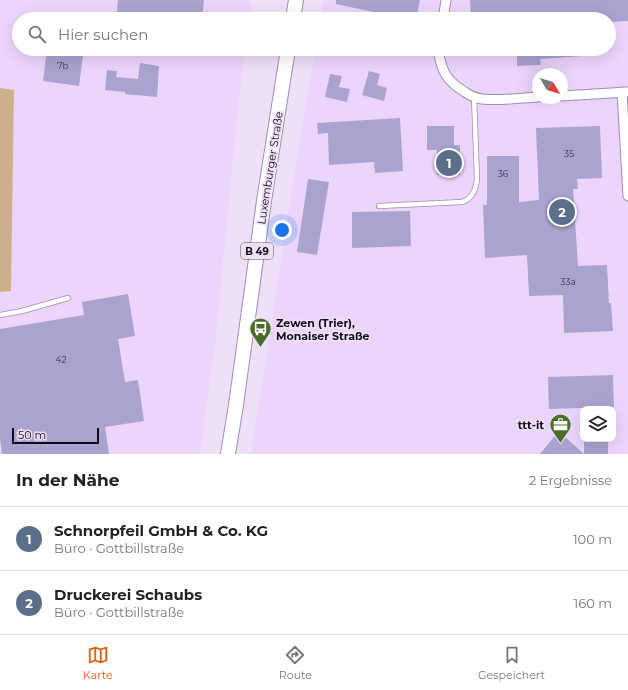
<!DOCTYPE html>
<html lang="de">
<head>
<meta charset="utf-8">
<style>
	body { margin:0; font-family:Montserrat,sans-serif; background:#f6f6f6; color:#222 }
	.controls { position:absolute; right:12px; bottom:12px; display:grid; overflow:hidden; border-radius:8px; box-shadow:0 4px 16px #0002 }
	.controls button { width:36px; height:36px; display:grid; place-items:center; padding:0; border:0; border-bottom:1px solid #e0e0e0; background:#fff; color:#222; font:20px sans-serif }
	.compass { position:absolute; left:532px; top:68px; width:36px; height:36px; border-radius:50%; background:#fff; box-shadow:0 4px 16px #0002; rotate:128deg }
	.scale { position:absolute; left:12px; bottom:10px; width:87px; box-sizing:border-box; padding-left:4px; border:2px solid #130a18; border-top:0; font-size:11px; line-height:14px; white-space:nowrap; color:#130a18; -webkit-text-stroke:3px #efe0fa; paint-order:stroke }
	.you { position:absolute; left:282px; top:230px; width:14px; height:14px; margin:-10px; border:3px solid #fff; border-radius:50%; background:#1a73e8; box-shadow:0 0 0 6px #1a73e833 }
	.badge { display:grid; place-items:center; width:26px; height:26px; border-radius:50%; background:#ea580c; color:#fff; font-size:13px; font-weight:700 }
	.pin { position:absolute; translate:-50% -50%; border:2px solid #fff; box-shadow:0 1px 4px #0006 }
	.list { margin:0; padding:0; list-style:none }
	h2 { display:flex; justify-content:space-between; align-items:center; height:52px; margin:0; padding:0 16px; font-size:17px }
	h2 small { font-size:13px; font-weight:400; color:#767676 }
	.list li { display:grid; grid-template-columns:26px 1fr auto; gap:12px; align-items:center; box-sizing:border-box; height:64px; padding:0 16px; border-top:1px solid #e0e0e0 }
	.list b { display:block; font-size:15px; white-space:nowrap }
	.list p { margin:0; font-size:13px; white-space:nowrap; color:#767676 }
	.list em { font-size:13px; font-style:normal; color:#767676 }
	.icon { flex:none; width:22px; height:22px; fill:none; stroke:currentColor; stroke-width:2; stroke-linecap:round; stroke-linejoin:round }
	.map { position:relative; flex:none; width:628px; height:454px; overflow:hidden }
	.search { position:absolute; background:#fff; box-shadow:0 4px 16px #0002; left:12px; right:12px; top:12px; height:44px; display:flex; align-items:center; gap:10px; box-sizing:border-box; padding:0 14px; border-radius:22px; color:#767676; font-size:15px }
	.sheet { height:180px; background:#fff }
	nav { display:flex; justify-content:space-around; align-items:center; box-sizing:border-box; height:56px; border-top:1px solid #e0e0e0; background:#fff; font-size:11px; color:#767676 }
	nav a { display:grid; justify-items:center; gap:2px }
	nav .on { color:#ea580c }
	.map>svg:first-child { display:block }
	.built { fill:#ecd5fc; fill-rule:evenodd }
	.green { fill:#ccb08e }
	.building { fill:#aaa3cf }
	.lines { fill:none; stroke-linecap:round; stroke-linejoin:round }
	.lane-casing { stroke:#a28bb2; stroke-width:6 }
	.street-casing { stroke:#a28bb2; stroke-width:11 }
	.primary-casing { stroke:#a28bb2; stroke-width:16 }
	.lane { stroke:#fff; stroke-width:4.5 }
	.street { stroke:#fff; stroke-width:9 }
	.primary { stroke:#fff; stroke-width:14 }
	.labels { text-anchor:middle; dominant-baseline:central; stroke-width:3.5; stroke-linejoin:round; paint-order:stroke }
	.number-label { font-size:9px; fill:#393046 }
	.shield { fill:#efe0fa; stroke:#554a5c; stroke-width:1 }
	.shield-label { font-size:10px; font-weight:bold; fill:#130a18 }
	.street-label { font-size:11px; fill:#130a18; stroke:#efe0fa }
	.poi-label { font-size:11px; font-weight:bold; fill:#130a18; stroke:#efe0fa; text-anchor:start }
</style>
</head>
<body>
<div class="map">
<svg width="628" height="454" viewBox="0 0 628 454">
	<rect width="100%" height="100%" fill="#efe0fa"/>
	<path class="built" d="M 0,0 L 251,0 L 249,19 L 19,19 L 19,49 L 245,49 L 238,108 L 216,336 L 200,454 L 0,454 L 0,292 L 11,291 L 14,90 L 0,88 Z
		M 324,0 L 628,0 L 628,454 L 251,454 L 306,102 L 315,49 L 609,49 L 609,19 L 321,19 ZM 538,74 L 562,74 L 562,98 L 538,98 ZM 583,409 L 613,409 L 613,439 L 583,439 Z"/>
	<path class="green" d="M 0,88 L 14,90 L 11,291 L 0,292 Z"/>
	<path class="building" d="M 118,0 L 204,0 L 202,19 L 149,19 L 149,15 L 117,12 Z
		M 336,0 L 420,0 L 416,19 L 406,19 L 336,4 Z
		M 470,0 L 628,0 L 628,21 L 609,22 L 609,19 L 471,19 Z
		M 47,49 L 84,49 L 79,86 L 43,81 Z
		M 517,49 L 583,49 L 583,56 L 540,59 L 541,65 L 517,66 Z
		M 140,63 L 159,66 L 157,97 L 125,94 L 125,92 L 105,90 L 107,70 L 117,71 L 116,77 L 138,79 Z
		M 369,71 L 380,74 L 377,85 L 387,88 L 384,101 L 362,95 Z
		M 330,74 L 342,76 L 339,87 L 350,89 L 347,102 L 325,97 Z
		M 400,118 L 403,171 L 375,173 L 374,162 L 329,165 L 328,133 L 318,134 L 317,123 Z
		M 427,126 L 454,126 L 454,145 L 460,145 L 460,175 L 437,175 L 437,150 L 427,150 Z
		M 600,126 L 602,178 L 577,179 L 578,189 L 573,189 L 578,266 L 607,265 L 609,303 L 611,303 L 613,331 L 564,333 L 563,295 L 529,296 L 527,255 L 485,258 L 483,205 L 487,205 L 487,156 L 519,156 L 519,202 L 539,200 L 536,128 Z
		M 308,179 L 329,182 L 317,255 L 297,252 Z
		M 410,211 L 411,246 L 352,248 L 352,212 Z
		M 128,294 L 135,336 L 118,339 L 125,382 L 138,380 L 144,421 L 105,427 L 109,454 L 2,454 L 0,439 L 0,329 L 84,315 L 82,302 Z
		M 613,375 L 614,407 L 549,409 L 548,377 Z
		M 564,436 L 584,454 L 540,454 L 554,437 Z
		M 584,439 L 608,439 L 608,454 L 584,454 Z"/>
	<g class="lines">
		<defs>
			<path id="lane" d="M 379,206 L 462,202 C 472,199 476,189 477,179 L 474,96
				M 0,315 L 22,311 L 68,298"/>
			<path id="street" d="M 443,19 L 446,0
				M 438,49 C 441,70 446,81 465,92 C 469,95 476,98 482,99 C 500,101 520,98 538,97
				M 622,92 L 628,196
				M 562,96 L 627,92"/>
			<path id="primary" d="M 293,19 L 296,0
				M 228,454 L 236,405 L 264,201 L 288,49"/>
		</defs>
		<use href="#lane" class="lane-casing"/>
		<use href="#street" class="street-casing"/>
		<use href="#primary" class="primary-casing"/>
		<use href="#lane" class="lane"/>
		<use href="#street" class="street"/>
		<use href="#primary" class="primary"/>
	</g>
	<defs>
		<symbol id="bus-pin" viewBox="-11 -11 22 30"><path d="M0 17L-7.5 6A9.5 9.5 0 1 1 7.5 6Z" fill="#4a6e27" stroke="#efe0fa"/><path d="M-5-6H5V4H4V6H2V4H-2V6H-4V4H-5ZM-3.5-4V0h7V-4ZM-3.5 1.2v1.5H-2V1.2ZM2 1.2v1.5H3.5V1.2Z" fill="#fff"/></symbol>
		<symbol id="office-pin" viewBox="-11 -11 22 30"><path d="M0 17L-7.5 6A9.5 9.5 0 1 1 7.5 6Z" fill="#4a6e27" stroke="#efe0fa"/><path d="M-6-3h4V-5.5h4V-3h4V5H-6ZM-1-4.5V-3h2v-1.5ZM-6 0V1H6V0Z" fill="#fff"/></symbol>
	</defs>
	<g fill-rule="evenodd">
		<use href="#bus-pin" x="248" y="316" width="25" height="34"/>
		<use href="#office-pin" x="548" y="412" width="25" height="34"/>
	</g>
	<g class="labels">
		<g class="number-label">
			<text x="63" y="65">7b</text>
			<text x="569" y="153">35</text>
			<text x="503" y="173">36</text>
			<text x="568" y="281">33a</text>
			<text x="61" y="359">42</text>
		</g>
		<rect class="shield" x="241" y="243" width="32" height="16" rx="3"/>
		<g class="shield-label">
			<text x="257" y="251">B 49</text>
		</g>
		<g class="street-label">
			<text transform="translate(270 168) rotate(-81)">Luxemburger Straße</text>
		</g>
		<g class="poi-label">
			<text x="276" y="323">Zewen (Trier),<tspan x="276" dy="13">Monaiser Straße</tspan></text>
			<text x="544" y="425" text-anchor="end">ttt-it</text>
		</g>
	</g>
</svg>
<div class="controls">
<button><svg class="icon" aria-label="layers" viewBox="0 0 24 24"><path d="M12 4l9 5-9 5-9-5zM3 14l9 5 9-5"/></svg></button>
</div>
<svg class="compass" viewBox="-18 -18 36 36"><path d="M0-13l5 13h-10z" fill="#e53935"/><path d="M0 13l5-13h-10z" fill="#767676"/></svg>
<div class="scale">50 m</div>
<div class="you"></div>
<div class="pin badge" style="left:449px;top:163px;background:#5c6f8a">1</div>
<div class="pin badge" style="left:562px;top:212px;background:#5c6f8a">2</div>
<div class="search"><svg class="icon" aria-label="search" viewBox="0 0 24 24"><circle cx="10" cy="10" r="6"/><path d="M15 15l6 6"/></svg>Hier suchen</div>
</div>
<section class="sheet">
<h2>In der Nähe<small>2 Ergebnisse</small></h2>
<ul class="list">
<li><span class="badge" style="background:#5c6f8a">1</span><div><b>Schnorpfeil GmbH &amp; Co. KG</b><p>Büro · Gottbillstraße</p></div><em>100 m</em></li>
<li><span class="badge" style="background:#5c6f8a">2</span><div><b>Druckerei Schaubs</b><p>Büro · Gottbillstraße</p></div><em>160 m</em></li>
</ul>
</section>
<nav>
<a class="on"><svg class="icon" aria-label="map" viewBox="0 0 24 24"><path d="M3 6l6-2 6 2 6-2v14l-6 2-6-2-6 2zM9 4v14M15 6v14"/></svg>Karte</a>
<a><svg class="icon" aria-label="directions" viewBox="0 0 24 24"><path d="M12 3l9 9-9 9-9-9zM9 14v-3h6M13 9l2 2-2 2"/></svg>Route</a>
<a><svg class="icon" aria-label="saved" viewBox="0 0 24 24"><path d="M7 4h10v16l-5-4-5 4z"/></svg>Gespeichert</a>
</nav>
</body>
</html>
